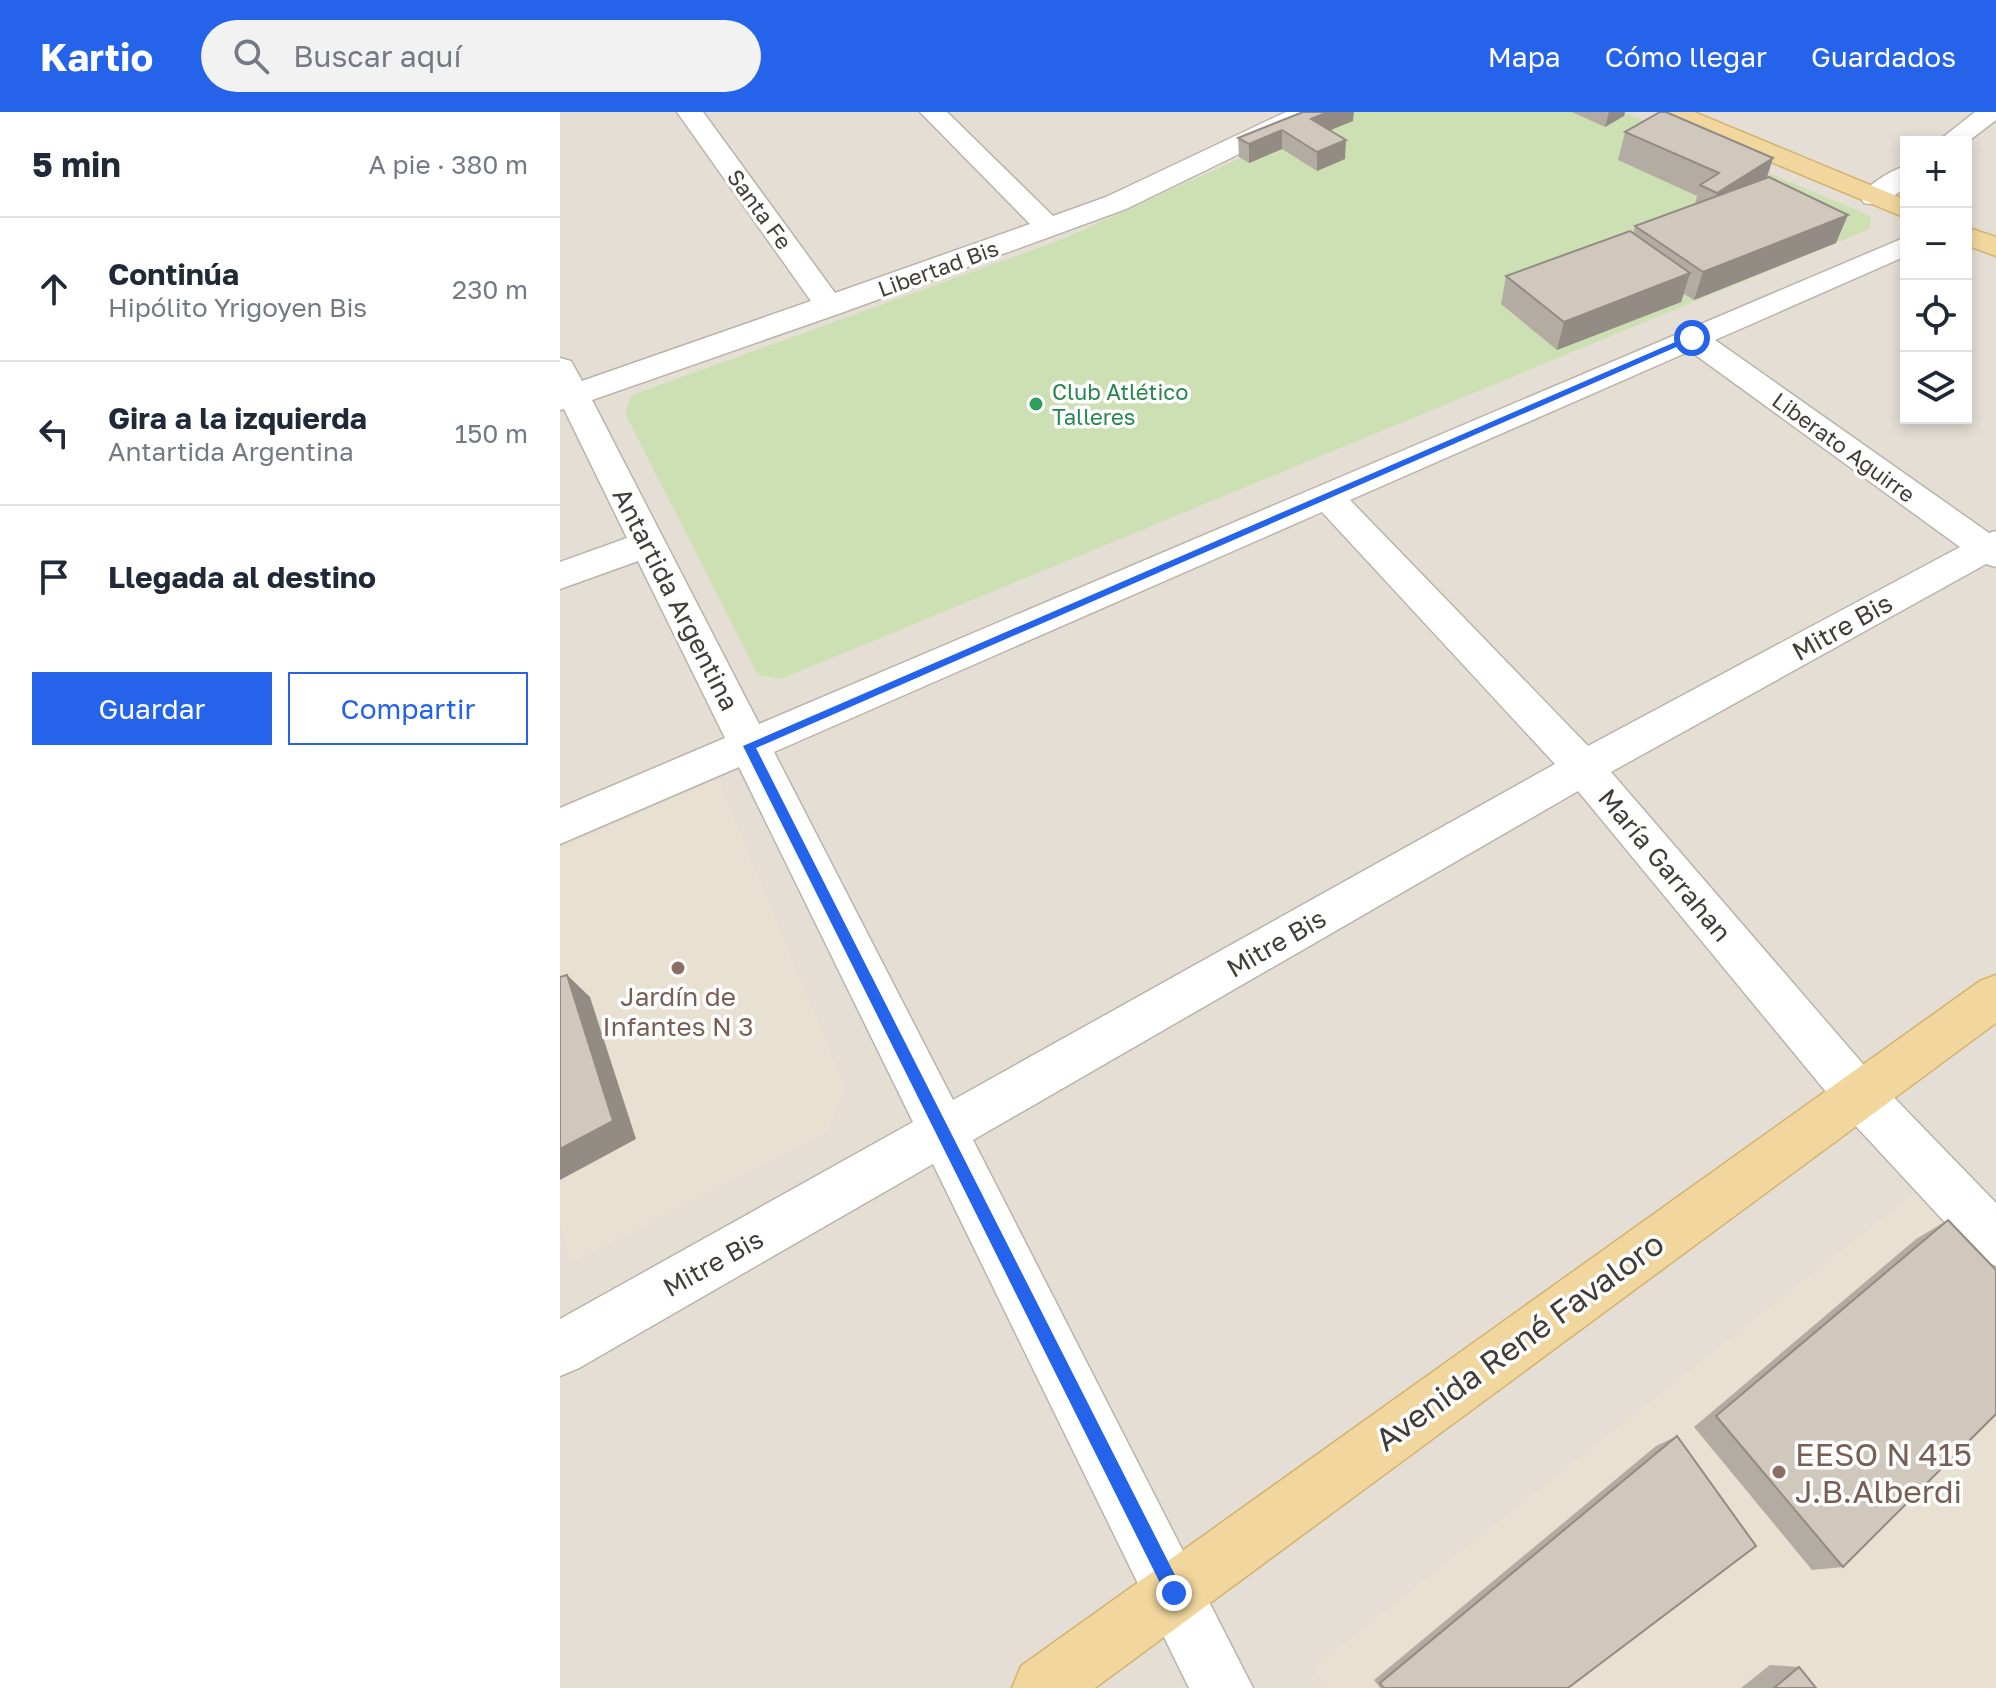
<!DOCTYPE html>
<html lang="es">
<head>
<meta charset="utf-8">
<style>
	body { margin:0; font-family:"Golos Text",sans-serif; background:#f2f2f3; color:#1f2937 }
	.controls { position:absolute; right:24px; top:24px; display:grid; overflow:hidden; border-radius:0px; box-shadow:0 4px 12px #0003 }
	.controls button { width:72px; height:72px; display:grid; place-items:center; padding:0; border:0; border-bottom:2px solid #e0e1e3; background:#fff; color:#1f2937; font:40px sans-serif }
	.stop { position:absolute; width:24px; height:24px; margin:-18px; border:6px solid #2563eb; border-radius:50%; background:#fff }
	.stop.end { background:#2563eb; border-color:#fff; box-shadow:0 2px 8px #0008 }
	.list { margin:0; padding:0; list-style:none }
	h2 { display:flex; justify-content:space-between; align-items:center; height:104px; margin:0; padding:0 32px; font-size:34px }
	h2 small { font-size:26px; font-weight:400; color:#747a83 }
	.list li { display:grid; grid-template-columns:52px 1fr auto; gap:24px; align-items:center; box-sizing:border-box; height:144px; padding:0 32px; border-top:2px solid #e0e1e3 }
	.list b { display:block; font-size:30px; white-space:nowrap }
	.list p { margin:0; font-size:26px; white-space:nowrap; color:#747a83 }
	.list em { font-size:26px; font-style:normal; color:#747a83 }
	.actions { display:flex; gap:16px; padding:24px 32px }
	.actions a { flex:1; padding:18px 0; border:2px solid #2563eb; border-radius:0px; text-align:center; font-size:28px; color:#2563eb }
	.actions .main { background:#2563eb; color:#fff }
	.icon { flex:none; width:44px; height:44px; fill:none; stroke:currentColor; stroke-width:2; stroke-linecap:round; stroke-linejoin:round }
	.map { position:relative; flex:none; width:1436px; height:1576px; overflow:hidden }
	header { display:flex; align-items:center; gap:48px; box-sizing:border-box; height:112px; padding:0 40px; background:#2563eb; color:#fff }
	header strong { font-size:38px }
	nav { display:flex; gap:44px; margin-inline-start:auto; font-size:28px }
	.search { width:560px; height:72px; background:#f2f2f3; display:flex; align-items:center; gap:20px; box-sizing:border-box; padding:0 28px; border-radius:44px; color:#747a83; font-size:30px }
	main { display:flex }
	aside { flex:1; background:#fff }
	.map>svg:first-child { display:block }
	.residential { fill:#e4ded4; fill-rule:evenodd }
	.education { fill:#e8e1d1 }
	.green { fill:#cde0b3 }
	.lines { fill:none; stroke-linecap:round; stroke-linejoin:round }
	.minor-casing { stroke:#bbb4a9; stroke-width:3 }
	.major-casing { stroke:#d4b370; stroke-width:3 }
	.minor { fill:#fff; fill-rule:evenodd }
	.major { fill:#f1d79e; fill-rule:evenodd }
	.wall { fill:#b3aca2 }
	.shaded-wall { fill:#928c84 }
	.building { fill:#d0c8bc; stroke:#928c84; stroke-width:2 }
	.route { fill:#2563eb }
	.leisure-dot { fill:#2e9e5b; stroke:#fff; stroke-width:3 }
	.education-dot { fill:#8d6e63; stroke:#fff; stroke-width:3 }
	.labels { text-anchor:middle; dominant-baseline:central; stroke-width:7; stroke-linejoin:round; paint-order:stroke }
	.far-street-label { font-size:22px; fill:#423d36; stroke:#fff }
	.far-leisure-label { font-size:22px; fill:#27864d; stroke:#fff; text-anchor:start }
	.street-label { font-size:26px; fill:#423d36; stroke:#fff }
	.education-label { font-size:26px; fill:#785e54; stroke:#fff }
	.near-street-label { font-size:32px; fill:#423d36; stroke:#fff }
	.near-education-label { font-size:32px; fill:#785e54; stroke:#fff; text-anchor:start }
</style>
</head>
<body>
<header>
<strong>Kartio</strong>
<div class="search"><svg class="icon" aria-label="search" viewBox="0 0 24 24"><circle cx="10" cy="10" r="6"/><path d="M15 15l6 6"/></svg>Buscar aquí</div>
<nav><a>Mapa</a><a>Cómo llegar</a><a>Guardados</a></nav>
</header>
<main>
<aside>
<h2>5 min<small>A pie · 380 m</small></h2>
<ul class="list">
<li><svg class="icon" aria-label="ahead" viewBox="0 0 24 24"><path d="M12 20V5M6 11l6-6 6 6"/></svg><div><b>Continúa</b><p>Hipólito Yrigoyen Bis</p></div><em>230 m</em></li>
<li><svg class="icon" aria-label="left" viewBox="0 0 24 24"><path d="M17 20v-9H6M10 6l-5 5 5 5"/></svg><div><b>Gira a la izquierda</b><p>Antartida Argentina</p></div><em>150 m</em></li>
<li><svg class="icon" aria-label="arrive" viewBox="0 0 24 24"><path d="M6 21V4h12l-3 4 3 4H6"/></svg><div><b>Llegada al destino</b></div></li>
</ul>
<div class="actions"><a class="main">Guardar</a><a>Compartir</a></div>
</aside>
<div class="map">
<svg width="1436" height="1576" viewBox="0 0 1436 1576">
	<rect width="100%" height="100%" fill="#f0ede6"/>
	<path class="residential" d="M 0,0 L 1436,0 L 1436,1576 L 0,1576 ZM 1346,30 L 1406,30 L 1406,306 L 1346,306 Z"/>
	<path class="education" d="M 158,667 L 285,976 L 266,1021 L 11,1150 L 0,1112 L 0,737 Z
		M 1358,1078 L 1436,1165 L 1436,1576 L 765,1576 L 754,1555 Z"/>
	<path class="green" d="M 782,0 L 1063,0 L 1311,104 L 1310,117 L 221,567 L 198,563 L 65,301 L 72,283 L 503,127 Z"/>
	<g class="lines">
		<defs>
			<path id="minor" d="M 117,0 L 143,0 L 275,181 L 470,112 L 360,0 L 387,0 L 493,104 L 546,85 L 726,0 L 759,0 L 755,5 L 566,97 L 281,201 L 32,288 L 199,612 L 1346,125 L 1346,144 L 1155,228 L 1429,421 L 1436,419 L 1436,455 L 1426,452 L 1051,660 L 1315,966 L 1436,1091 L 1436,1154 L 1418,1146 L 1281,998 L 1018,679 L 413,1028 L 693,1576 L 629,1576 L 373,1052 L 19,1256 L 0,1264 L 0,1207 L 353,1010 L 179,655 L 0,732 L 0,696 L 165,626 L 78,449 L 0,477 L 0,450 L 67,426 L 4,297 L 0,298 L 0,246 L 11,249 L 22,269 L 251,189 ZM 1130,239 L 1400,435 L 1028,634 L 790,388 ZM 762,400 L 995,652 L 393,988 L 214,640 Z
				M 1415,0 L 1436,0 L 1436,8 L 1406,31 L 1377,30 Z
				M 1346,54 L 1346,75 C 1332,85 1322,95 1304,91 L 1300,85 C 1309,72 1331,58 1346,54 Z"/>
			<path id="major" d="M 1099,0 L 1134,0 L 1346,88 L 1346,106 L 1103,5 Z
				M 1406,115 L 1436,125 L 1436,144 L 1406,133 Z
				M 1436,863 L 1436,911 L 535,1576 L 452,1576 L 461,1554 L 1420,869 Z"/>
		</defs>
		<use href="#minor" class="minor-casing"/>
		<use href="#major" class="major-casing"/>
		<use href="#minor" class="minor"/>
		<use href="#major" class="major"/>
	</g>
	<path class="wall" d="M 743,0 L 793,9 L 770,18 L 785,47 L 757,59 L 722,37 L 689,51 L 679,45 L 678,26 Z
		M 1012,0 L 1065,0 L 1064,4 L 1045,15 Z
		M 1065,20 L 1213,46 L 1207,65 L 1276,131 L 1134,188 L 1124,182 L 1121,190 L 997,238 L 941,192 L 946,164 L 1073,121 L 1075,114 L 1135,92 L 1137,84 L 1058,48 Z
		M 1388,1108 L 1283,1455 L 1252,1458 L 1134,1315 L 1356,1127 Z
		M 1117,1324 L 1008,1576 L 820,1576 L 814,1568 L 1096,1334 Z
		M 1210,1553 L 1239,1555 L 1256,1576 L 1181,1576 Z"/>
	<path class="shaded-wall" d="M 768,0 L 794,0 L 793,9 L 751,26 L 751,7 Z
		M 1049,0 L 1065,0 L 1064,4 L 1045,15 Z
		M 722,18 L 722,37 L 689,51 L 689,32 Z
		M 786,28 L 785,47 L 757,59 L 757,40 Z
		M 1213,46 L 1204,74 L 1148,109 L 1157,81 Z
		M 1288,103 L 1276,131 L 1134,188 L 1143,160 Z
		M 1130,161 L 1121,190 L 997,238 L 1004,210 Z
		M 7,863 L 30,885 L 76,1027 L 0,1068 L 0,1037 Z"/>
	<path class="building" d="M 743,0 L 768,0 L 751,7 L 786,28 L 757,40 L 722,18 L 689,32 L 678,26 Z
		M 1100,0 L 1106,0 L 1213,46 L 1157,81 L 1140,73 L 1159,61 L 1065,20 Z
		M 1209,65 L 1288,103 L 1143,160 L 1075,114 Z
		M 1070,119 L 1130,161 L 1004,210 L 946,164 Z
		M 7,863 L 53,1009 L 0,1037 L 0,865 Z
		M 1388,1108 L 1436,1158 L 1436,1302 L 1283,1455 L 1156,1304 Z
		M 1117,1324 L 1196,1434 L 1008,1576 L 824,1576 L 820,1571 Z
		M 1239,1555 L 1256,1576 L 1214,1576 Z"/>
	<path class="route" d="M 1129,224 L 1137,226 L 196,636 L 621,1475 L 623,1481 L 621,1487 L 614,1490 L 608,1487 L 183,634 Z"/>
	<circle class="leisure-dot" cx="476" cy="292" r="8"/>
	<g class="education-dot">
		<circle cx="118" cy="856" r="8"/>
		<circle cx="1219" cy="1360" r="8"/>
	</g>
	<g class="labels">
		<g class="far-street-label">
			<text transform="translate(200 97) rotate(54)">Santa Fe</text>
			<text transform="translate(378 156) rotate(-20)">Libertad Bis</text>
			<text transform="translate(1284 335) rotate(36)">Liberato Aguirre</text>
		</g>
		<g class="far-leisure-label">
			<text x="492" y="279">Club Atlético<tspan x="492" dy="25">Talleres</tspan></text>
		</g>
		<g class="street-label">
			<text transform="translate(116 487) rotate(63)">Antartida Argentina</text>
			<text transform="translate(1282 515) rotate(-29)">Mitre Bis</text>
			<text transform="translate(1105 753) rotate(50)">María Garrahan</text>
			<text transform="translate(716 831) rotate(-30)">Mitre Bis</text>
			<text transform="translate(153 1151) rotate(-29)">Mitre Bis</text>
		</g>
		<g class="education-label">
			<text x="118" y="884">Jardín de<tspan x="118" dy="30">Infantes N 3</tspan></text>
		</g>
		<g class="near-street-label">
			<text transform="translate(959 1229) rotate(-36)">Avenida René Favaloro</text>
		</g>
		<g class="near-education-label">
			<text x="1235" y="1342">EESO N 415<tspan x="1235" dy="37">J.B.Alberdi</tspan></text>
		</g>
	</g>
</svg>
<div class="controls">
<button>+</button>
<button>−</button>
<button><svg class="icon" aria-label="locate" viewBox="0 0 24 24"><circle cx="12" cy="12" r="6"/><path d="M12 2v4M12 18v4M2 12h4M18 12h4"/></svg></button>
<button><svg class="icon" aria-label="layers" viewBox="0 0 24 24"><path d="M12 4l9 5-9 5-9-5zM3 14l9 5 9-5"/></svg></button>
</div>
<div class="stop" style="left:1132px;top:226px"></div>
<div class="stop end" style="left:614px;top:1481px"></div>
</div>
</main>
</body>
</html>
